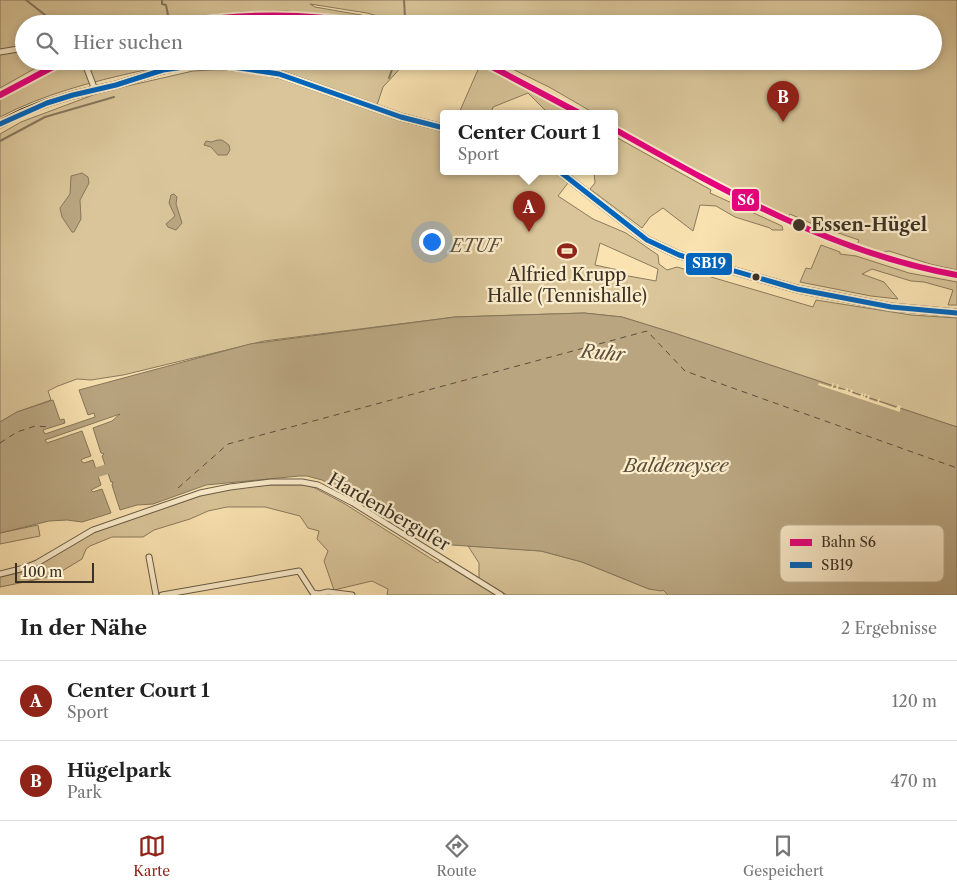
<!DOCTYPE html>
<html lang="de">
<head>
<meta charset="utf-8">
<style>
	body { margin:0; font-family:"Libre Caslon Text",serif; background:#f2f2f2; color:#222 }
	.scale { position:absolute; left:15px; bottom:12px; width:79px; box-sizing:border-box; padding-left:5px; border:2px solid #3a3025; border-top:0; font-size:14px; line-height:18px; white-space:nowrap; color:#3a3025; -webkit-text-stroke:4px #fcedcc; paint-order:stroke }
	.you { position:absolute; left:431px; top:241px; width:18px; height:18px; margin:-12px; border:4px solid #fff; border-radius:50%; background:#1a73e8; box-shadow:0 0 0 8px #1a73e833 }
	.badge { display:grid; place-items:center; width:32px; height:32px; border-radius:50%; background:#8f2418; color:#fff; font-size:16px; font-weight:700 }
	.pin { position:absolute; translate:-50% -41px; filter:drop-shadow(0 1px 2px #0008) }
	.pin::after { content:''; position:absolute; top:26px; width:18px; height:15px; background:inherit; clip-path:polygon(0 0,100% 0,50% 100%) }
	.popup { position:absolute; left:440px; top:110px; width:178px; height:65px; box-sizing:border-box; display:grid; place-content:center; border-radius:5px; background:#fff; filter:drop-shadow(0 1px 4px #0005); font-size:16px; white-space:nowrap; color:#767676 }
	.popup b { font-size:19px; color:#222 }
	.popup::after { content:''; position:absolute; left:50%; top:100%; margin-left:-10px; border:10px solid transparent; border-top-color:#fff }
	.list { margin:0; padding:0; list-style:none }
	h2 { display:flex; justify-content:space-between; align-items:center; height:65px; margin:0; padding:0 20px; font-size:21px }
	h2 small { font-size:16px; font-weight:400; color:#767676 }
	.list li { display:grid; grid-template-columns:32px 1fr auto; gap:15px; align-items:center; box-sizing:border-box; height:80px; padding:0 20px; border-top:1px solid #e0e0e0 }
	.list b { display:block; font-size:19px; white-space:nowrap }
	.list p { margin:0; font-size:16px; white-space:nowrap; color:#767676 }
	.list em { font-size:16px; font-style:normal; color:#767676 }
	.icon { flex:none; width:28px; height:28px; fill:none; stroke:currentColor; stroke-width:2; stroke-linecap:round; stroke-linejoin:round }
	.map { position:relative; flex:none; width:957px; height:595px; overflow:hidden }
	.search { position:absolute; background:#fff; box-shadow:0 2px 8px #0003; left:15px; right:15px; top:15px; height:55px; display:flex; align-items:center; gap:12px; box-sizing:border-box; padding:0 18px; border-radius:28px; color:#767676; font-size:19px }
	.sheet { height:225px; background:#fff }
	nav { display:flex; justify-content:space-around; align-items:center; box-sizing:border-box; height:70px; border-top:1px solid #e0e0e0; background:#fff; font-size:14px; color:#767676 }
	nav a { display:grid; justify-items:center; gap:2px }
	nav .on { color:#8f2418 }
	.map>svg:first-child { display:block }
	.green { fill:#d9c599; stroke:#8a7a5f; fill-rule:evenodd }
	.water { fill:#b9a681; stroke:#86775c }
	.pier { fill:#fae3b1 }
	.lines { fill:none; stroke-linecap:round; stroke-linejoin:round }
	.stream { stroke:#86775c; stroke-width:2 }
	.river { stroke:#b9a681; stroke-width:10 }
	.ferry { stroke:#5a4e3c; stroke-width:1; stroke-dasharray:6 5; stroke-linecap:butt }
	.minor-casing { stroke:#6a5d48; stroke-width:7 }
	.secondary-casing { stroke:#3a3025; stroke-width:9 }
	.minor { stroke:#fcedcc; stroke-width:5 }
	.secondary { stroke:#fcedcc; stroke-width:7 }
	.bus-1-casing { stroke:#fcedcc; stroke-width:9 }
	.bus-1 { stroke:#0065bd; stroke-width:5 }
	.rail-1-casing { stroke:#fcedcc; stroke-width:10 }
	.rail-1 { stroke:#e6007e; stroke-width:6 }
	.stop-dot { fill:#3a3025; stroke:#fcedcc; stroke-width:2 }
	.labels { text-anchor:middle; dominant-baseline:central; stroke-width:4.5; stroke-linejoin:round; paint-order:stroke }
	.stop-label { font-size:18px; font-weight:bold; fill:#3a3025; stroke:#fcedcc; text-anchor:start }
	.park-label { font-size:18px; font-style:italic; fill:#5a4e3c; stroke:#fcedcc }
	.poi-label { font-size:18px; fill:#3a3025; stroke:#fcedcc }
	.street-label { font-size:18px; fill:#3a3025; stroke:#fcedcc }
	.water-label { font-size:19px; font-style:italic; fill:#5a4e3c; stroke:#fcedcc }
	.key { fill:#fcedcc; stroke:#c2b49a; stroke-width:1 }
	.key-label { font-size:14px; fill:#3a3025 }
	.line-badge { stroke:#fcedcc; stroke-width:2 }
	.badge-label { font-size:14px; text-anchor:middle; font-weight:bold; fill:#fff }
</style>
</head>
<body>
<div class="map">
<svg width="957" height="595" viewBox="0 0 957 595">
	<rect width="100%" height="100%" fill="#fae3b1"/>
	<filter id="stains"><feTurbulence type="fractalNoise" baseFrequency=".004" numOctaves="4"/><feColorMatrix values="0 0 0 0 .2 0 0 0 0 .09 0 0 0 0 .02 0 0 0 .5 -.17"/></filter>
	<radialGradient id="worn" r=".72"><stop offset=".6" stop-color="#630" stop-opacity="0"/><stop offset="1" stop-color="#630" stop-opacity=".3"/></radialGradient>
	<path class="green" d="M 0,0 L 957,0 L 957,270 L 930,264 L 889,251 L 877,254 L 856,247 L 859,240 L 815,225 L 790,214 L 788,218 L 694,170 L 614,125 L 614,113 L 594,113 L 549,87 L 496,61 L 933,61 L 933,24 L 405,24 L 367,13 L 310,4 L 315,7 L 361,15 L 393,24 L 365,19 L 287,11 L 243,12 L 196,16 L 172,24 L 24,24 L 24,61 L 53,61 L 41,65 L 0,88 Z
		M 275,20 L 322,24 L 220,24 Z
		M 71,61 L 78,61 L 80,67 L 89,64 L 88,61 L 189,61 C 173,62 156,68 140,71 C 91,82 44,94 0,117 L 0,99 L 36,78 Z
		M 233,61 L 407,61 L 383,87 L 377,105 L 277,69 Z
		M 480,65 L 531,89 L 573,113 L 548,113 L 528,93 L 493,107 L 491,113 L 459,113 Z
		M 228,69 L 283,79 L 444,131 L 444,171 L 553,171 L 568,183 L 558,196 L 593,219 L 626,233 L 658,255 L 659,264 L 667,270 L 677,267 L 813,307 L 816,300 L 911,315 L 957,318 L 957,427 L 677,334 L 622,317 L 584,313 L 455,317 L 264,341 L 123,375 L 91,380 L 77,379 L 58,386 L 48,391 L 51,400 L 17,412 L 0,422 L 0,134 L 21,122 L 101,92 L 193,71 ZM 600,243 L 658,269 L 656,281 L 623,275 L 623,271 L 595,265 Z
		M 614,136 L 711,190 L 710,193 L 782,226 L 783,230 L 772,230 L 770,228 L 735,217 L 716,206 L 700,205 L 693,231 L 663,208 L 650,217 L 642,228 L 590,189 L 595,183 L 594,171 L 614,171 Z
		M 821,245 L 840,252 L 840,254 L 856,256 L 909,273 L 957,282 L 957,305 L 948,305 L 953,290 L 924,282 L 911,281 L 872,269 L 862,274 L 884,282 L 898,299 L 871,296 L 800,282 L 806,268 L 811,269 Z
		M 270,485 L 306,485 L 315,488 L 345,504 L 438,563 L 440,561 L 495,595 L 387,595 L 388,589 L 372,581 L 334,590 L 324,561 L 328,551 L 317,539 L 319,531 L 308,528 L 300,516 L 265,507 L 227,507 L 208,511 L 190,519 L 154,530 L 143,537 L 112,537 L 90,546 L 86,549 L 82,559 L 62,571 L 44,578 L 0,587 L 0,577 L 26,571 L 37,566 L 91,533 L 200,496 L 231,488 Z
		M 38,525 L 40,536 L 0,544 L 0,533 Z
		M 468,546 L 541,551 L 582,562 L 649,589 L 663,590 L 668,595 L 507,595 L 479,579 L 479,563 Z"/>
	<path class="water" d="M 218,140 L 222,140 L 229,145 L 230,150 L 227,155 L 218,155 L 211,147 L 204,145 L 206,141 L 211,142 Z
		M 82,173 L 88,177 L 89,183 L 80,200 L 81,219 L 74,232 L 72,232 L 62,217 L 60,208 L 70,194 L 71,176 Z
		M 174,194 L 177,197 L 176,204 L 182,223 L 176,230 L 168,227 L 166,224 L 175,216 L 169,203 L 171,195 Z
		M 584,313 L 622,317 L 677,334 L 957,427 L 957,595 L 668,595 L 663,590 L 661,591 L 649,589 L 582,562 L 541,551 L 452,545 L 322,480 L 307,476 L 299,476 L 206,485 L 153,504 L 137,505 L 120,510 L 112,485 L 113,482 L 111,482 L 102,456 L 104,454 L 101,453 L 93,428 L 112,421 L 120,414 L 45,440 L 47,443 L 82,431 L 91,456 L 82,459 L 81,461 L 84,463 L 93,460 L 101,485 L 91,490 L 93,492 L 102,489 L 111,513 L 82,522 L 67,520 L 49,521 L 0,533 L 0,422 L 17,412 L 53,400 L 60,420 L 64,419 L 65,423 L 43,430 L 45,434 L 95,417 L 94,413 L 88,415 L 79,390 L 250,344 L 455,317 Z"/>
	<path class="pier" d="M 819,383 L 831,387 L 833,383 L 834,383 L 833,388 L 836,388 L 837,384 L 839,385 L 838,389 L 845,390 L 847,388 L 848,388 L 848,391 L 850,392 L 851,389 L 853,390 L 852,393 L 860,396 L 862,393 L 863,393 L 863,397 L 865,393 L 866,394 L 865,397 L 867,398 L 868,395 L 870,395 L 869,399 L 877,402 L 879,398 L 880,399 L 879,402 L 896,408 L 898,405 L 901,406 L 900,410 L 900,412 L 818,385 Z"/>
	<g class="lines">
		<path class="stream" d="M 26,0 L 54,22
			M 162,0 L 162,4 L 166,5 L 169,20
			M 404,0 L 405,18
			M 389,78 L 395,61
			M 0,141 L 45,117 L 114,97"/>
		<path class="river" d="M 84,476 L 118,466"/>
		<path class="ferry" d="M 0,443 L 17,432 L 35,426 L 51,427
			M 178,488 L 228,444 L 647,331 L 685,371 L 957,468"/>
		<defs>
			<path id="minor" d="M 0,52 L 24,48
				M 84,61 L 95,90
				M 149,557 L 156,595
				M 0,574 L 24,568 L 37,563 L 93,530 L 200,493 L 230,487 L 271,482 L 302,482 L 318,485 L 353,503 L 501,595
				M 162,595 L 299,571 L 313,593 L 319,594 L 328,592 L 352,595"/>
			<path id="secondary" d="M 0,124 L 22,113 L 47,103 L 73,95 L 116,85 L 163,70 L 179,67 L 198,65 L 226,66 L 259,70 L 279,74 L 401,117 L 444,128
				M 559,171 L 647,240 L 679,255 L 797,289 L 891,307 L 957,313"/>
		</defs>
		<use href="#minor" class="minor-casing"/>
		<use href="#secondary" class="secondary-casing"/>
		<use href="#minor" class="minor"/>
		<use href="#secondary" class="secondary"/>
		<defs>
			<path id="bus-1" d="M 0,124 L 47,103 L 73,95 L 116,85 L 163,70 L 198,65 L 226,66 L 279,74 L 401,117 L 444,128
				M 559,171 L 647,240 L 679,255 L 797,289 L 891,307 L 957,313"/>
		</defs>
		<use href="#bus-1" class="bus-1-casing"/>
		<use href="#bus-1" class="bus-1"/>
		<defs>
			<path id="rail-1" d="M 175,24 C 240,13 303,12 369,24
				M 481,61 L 579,113
				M 0,95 L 64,61
				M 614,129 C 723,190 833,253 957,275"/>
		</defs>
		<use href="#rail-1" class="rail-1-casing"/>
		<use href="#rail-1" class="rail-1"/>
	</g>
	<defs>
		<symbol id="stadium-bare" viewBox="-9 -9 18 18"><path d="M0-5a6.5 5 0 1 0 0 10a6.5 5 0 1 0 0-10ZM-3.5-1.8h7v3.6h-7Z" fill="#8f2418" stroke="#fcedcc" stroke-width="2.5" paint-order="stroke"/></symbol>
	</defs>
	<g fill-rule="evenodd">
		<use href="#stadium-bare" x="553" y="237" width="28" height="28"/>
	</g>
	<g class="stop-dot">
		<circle cx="799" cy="225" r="7"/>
		<circle cx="756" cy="277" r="4.5"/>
	</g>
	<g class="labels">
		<g class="stop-label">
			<text x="811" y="225">Essen-Hügel</text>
		</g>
		<g class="park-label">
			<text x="475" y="246">ETUF</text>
		</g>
		<g class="poi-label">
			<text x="567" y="275">Alfried Krupp<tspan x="567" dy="21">Halle (Tennishalle)</tspan></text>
		</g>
		<g class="street-label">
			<text transform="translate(389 512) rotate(30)">Hardenbergufer</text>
		</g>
		<g class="water-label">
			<text transform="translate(603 353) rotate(5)">Ruhr</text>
			<text x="676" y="465">Baldeneysee</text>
		</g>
	</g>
	<rect x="780" y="525" width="164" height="57" rx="8" class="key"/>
	<rect x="790" y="539" width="22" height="7" fill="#e6007e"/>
	<rect x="790" y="562" width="22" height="6" fill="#0065bd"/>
	<g class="key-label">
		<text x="821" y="547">Bahn S6</text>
		<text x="821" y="570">SB19</text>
	</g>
	<g class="line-badge">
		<rect x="731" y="188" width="29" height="24" rx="5" fill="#e6007e"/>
		<rect x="685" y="252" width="48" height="24" rx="5" fill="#0065bd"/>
	</g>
	<g class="badge-label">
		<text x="746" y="205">S6</text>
		<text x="709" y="268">SB19</text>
	</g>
	<rect width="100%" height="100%" filter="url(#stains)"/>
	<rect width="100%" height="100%" fill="url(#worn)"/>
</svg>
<div class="scale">100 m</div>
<div class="you"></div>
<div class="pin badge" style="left:529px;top:232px">A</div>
<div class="popup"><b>Center Court 1</b>Sport</div>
<div class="pin badge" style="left:783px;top:122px">B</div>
<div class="search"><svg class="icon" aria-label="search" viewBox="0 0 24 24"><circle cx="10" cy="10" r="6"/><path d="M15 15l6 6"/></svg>Hier suchen</div>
</div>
<section class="sheet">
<h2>In der Nähe<small>2 Ergebnisse</small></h2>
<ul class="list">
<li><span class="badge">A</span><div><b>Center Court 1</b><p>Sport</p></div><em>120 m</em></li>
<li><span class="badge">B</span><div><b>Hügelpark</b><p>Park</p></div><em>470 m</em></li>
</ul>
</section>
<nav>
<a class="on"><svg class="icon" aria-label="map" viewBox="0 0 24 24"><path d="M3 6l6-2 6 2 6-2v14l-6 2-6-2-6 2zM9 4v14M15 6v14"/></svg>Karte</a>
<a><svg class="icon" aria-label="directions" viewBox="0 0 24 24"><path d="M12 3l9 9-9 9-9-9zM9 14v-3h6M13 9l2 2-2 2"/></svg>Route</a>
<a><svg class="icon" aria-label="saved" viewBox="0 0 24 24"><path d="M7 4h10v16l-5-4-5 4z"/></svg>Gespeichert</a>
</nav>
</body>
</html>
